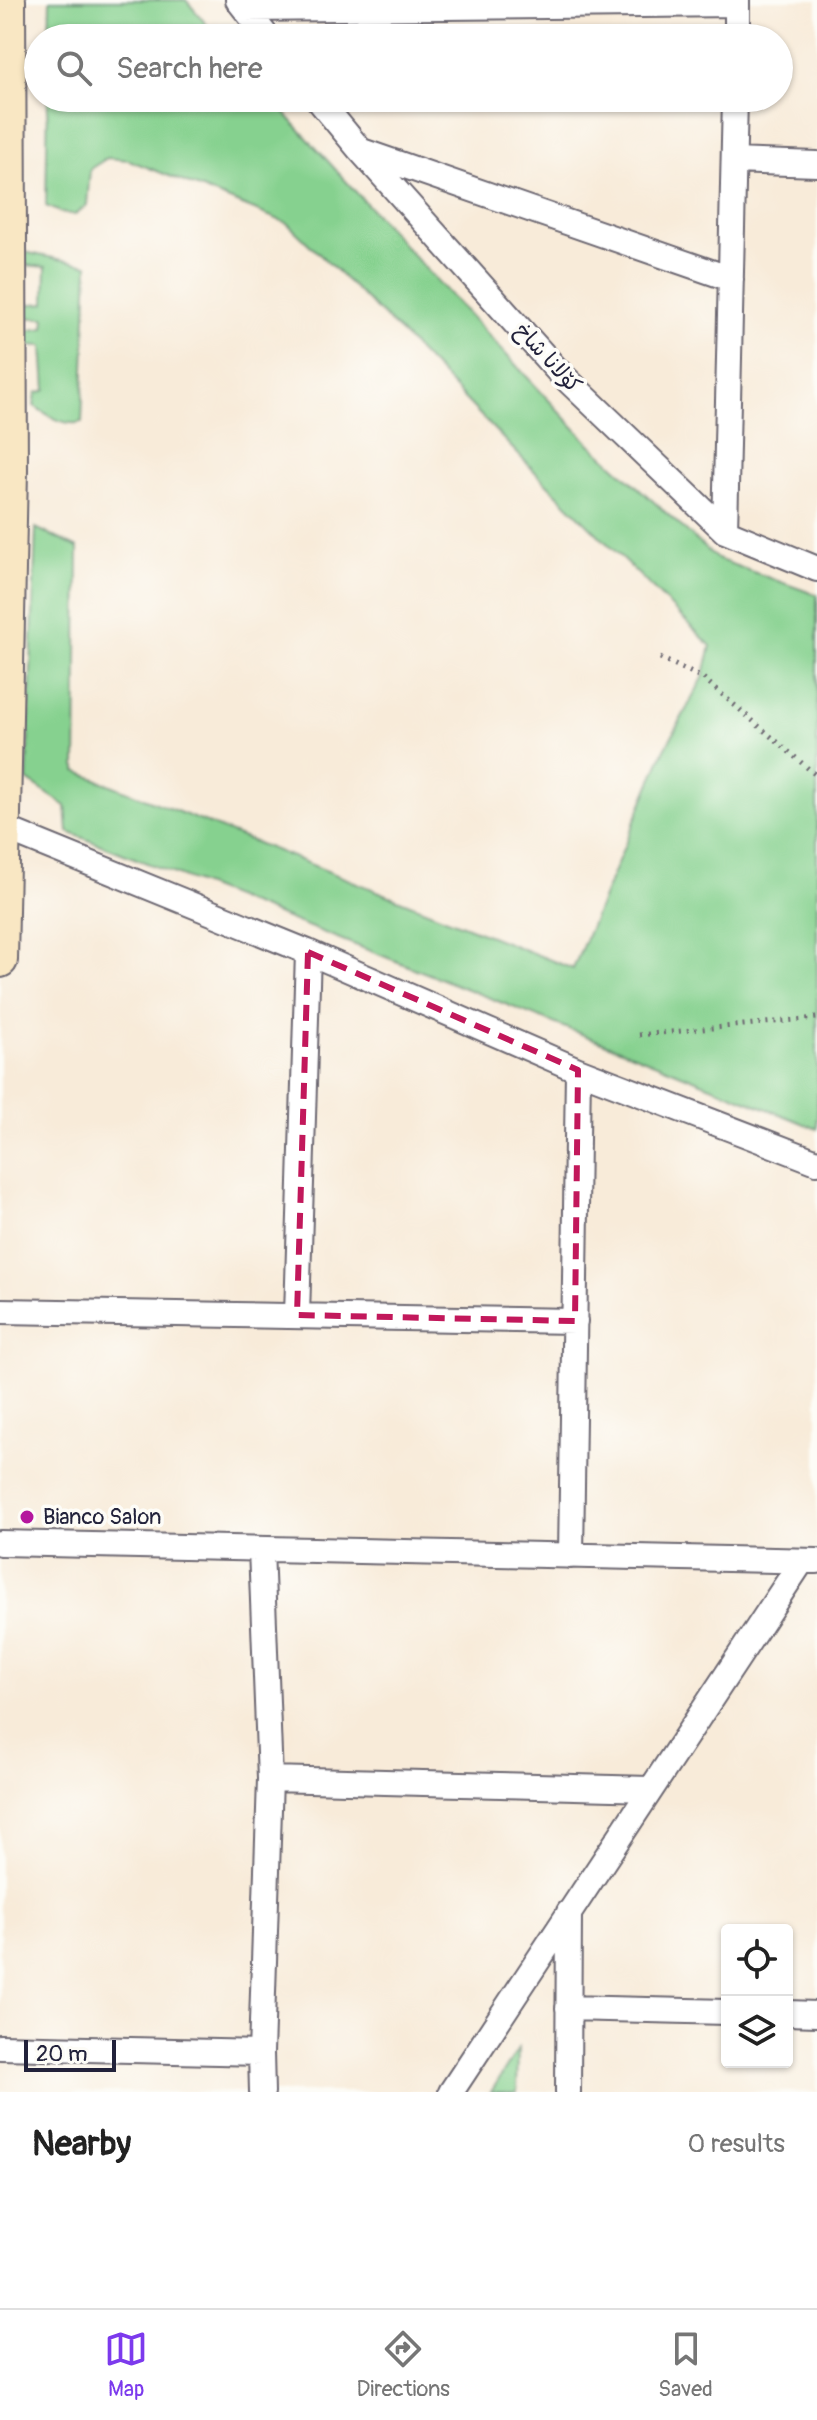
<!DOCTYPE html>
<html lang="en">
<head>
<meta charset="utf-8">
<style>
	body { margin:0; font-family:Pangolin,"Playpen Sans Arabic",sans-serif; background:#f2f2f2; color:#222 }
	.controls { position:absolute; right:24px; bottom:24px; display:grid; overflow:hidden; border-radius:8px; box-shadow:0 2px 6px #0004 }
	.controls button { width:72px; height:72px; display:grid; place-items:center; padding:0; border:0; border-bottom:2px solid #e0e0e0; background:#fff; color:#222; font:40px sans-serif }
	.scale { position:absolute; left:24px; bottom:20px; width:92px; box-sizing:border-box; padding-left:8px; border:4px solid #22223b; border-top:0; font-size:22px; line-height:28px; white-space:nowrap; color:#22223b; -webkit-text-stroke:6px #fdfcf7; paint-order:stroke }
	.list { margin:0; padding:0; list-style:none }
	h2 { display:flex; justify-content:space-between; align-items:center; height:104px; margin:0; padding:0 32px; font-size:34px }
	h2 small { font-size:26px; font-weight:400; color:#767676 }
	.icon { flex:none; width:44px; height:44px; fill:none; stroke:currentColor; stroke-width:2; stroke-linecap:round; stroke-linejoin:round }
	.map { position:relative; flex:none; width:817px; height:2092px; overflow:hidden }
	.search { position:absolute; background:#fff; box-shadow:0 2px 6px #0004; left:24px; right:24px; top:24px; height:88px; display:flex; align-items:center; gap:20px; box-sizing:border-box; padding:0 28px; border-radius:44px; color:#767676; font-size:30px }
	.sheet { height:216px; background:#fff }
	nav { display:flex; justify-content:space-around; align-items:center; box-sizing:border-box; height:112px; border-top:2px solid #e0e0e0; background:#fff; font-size:22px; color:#767676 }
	nav a { display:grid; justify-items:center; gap:4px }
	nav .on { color:#7c3aed }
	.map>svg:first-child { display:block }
	.green { fill:#86d18f; stroke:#547a65; stroke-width:2 }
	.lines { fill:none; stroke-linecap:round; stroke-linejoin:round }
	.street-casing { stroke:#6d6872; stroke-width:28 }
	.secondary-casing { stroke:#6d6872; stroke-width:38 }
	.path { stroke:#6d6872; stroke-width:5; stroke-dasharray:2 6; stroke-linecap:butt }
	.street { stroke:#fff; stroke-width:24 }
	.secondary { stroke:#f9e7c3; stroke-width:34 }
	.marked { fill:none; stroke:#c2185b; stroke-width:6; stroke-dasharray:16 10; stroke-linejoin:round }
	.poi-dot { fill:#b5179e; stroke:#fdfcf7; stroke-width:3 }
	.labels { text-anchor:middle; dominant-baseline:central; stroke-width:7; stroke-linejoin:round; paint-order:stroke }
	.street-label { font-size:22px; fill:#22223b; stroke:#fdfcf7 }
	.poi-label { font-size:22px; fill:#22223b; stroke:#fdfcf7; text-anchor:start }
</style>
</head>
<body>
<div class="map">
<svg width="817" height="2092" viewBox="0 0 817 2092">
	<rect width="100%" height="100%" fill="#fdfcf7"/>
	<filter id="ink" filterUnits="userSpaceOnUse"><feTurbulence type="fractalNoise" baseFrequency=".0125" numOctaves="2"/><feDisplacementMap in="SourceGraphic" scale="16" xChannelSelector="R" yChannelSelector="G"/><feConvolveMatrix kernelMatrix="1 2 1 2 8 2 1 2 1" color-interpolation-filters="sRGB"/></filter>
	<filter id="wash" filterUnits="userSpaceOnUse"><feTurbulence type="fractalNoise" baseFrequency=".006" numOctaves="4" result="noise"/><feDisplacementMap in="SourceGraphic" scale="32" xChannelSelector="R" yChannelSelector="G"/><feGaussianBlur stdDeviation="1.8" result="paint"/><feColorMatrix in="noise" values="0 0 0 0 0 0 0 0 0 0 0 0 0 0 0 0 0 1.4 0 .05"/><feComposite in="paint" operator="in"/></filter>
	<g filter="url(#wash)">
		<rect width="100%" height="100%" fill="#f8ebd9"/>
		<path class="green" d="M 50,0 L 186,0 L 218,38 L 49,38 Z
			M 48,98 L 271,98 L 411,253 L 588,442 L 717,559 L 817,595 L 817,1129 L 632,1054 L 68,832 L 66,806 L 27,780 L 36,528 L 78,548 L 76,771 L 573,969 L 664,751 L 703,678 L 711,646 L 546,483 L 396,328 L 287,223 L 129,160 L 107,158 L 90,169 L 87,205 L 75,215 L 60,212 L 46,206 Z
			M 24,252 L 88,265 L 82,422 C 64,427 50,416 34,406 L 36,393 L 46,390 L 43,346 L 19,345 L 18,332 L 44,328 L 45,318 L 23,318 L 21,305 L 45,303 L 46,267 L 25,265 Z
			M 518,2049 L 517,2092 L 491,2092 Z"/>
	</g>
	<g filter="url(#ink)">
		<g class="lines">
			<defs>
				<path id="street" d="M 238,0 L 268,38
					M 245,9 L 737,4
					M 737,38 L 737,0
					M 317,98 L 360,150 L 557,370 L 725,531 L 817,569
					M 362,151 L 731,279
					M 734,161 L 817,164
					M 725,531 L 735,98
					M 1,827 L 308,952 L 578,1070 L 817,1162
					M 0,1311 L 575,1321
					M 297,1315 L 308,952
					M 0,1543 L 817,1561
					M 261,1549 L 270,1779 L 261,2053 L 262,2092
					M 571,1556 L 578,1070
					M 270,1779 L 650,1789
					M 568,2008 L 727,2012
					M 787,2013 L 817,2014
					M 0,2047 L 261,2053
					M 451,2092 L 802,1561
					M 568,2092 L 569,1912"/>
				<path id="secondary" d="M 0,960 L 10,470 L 8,0"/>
			</defs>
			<use href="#street" class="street-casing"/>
			<use href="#secondary" class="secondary-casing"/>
			<path class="path" d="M 660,658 L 703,678 L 817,776
				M 639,1035 L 817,1018"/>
			<use href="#street" class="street"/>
			<use href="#secondary" class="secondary"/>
		</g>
	</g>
	<path class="marked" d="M 308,952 L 578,1070 L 575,1321 L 297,1315 Z"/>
	<circle class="poi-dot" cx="27" cy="1517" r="8"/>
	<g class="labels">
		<g class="street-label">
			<text transform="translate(548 358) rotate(47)">کۆلانا شاخ</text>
		</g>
		<g class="poi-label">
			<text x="43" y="1517">Bianco Salon</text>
		</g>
	</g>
</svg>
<div class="controls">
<button><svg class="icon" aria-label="locate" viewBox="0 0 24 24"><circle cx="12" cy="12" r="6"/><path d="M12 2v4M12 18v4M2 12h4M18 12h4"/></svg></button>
<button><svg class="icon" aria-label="layers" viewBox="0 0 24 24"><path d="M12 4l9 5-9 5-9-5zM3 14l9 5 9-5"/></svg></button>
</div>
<div class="scale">20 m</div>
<div class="search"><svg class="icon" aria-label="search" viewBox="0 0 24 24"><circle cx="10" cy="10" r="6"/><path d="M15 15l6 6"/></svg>Search here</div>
</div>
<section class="sheet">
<h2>Nearby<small>0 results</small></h2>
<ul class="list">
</ul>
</section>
<nav>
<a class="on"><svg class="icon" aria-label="map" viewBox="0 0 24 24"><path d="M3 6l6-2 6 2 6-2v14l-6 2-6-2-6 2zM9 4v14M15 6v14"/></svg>Map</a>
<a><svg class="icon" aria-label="directions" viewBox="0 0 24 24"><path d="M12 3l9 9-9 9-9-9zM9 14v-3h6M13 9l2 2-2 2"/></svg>Directions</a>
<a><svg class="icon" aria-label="saved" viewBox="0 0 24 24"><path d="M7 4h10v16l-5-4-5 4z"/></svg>Saved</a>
</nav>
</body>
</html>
